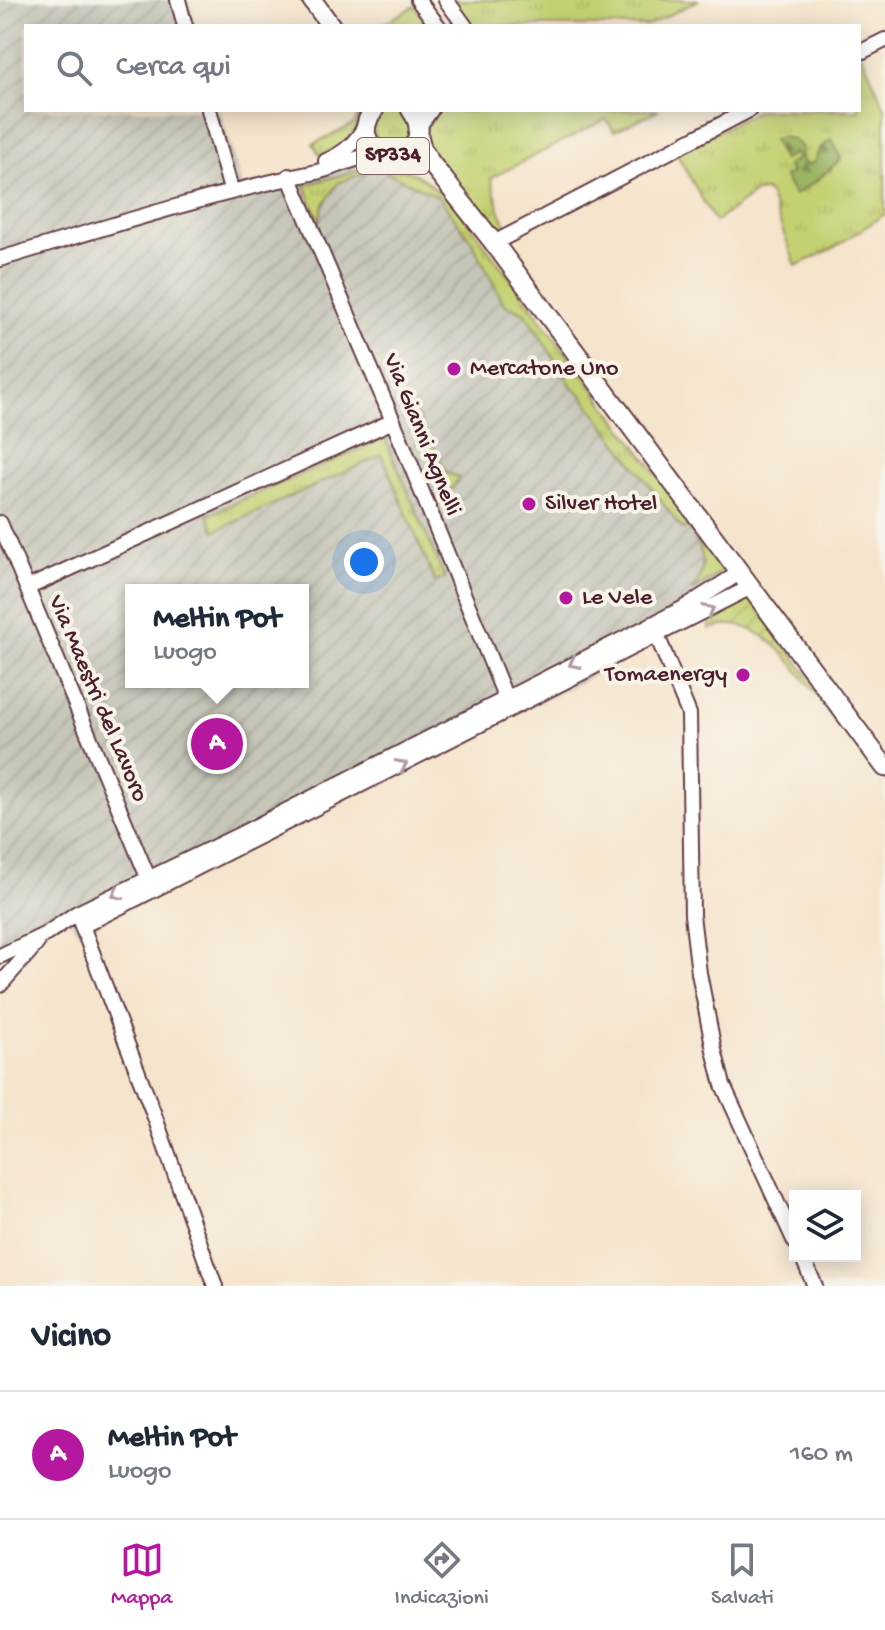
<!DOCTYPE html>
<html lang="it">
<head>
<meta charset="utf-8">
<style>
	body { margin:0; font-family:"Gochi Hand",sans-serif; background:#f2f2f3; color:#1f2937 }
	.controls { position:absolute; right:24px; bottom:24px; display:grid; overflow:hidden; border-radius:0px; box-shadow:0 4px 20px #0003 }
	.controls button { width:72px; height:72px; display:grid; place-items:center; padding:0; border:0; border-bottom:2px solid #e0e1e3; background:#fff; color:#1f2937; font:40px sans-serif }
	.you { position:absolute; left:364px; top:562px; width:28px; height:28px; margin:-20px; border:6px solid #fff; border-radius:50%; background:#1a73e8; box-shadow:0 0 0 12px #1a73e833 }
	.badge { display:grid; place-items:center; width:52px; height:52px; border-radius:50%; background:#b5179e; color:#fff; font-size:26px; font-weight:700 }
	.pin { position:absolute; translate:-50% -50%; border:4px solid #fff; box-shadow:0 2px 8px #0006 }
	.popup { position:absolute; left:125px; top:584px; width:184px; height:104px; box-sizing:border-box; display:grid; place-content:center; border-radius:0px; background:#fff; filter:drop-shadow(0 2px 6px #0005); font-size:26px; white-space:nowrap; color:#747a83 }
	.popup b { font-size:30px; color:#1f2937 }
	.popup::after { content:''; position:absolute; left:50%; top:100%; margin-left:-16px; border:16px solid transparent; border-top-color:#fff }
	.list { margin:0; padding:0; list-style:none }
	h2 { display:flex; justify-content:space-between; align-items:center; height:104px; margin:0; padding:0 32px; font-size:34px }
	h2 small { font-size:26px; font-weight:400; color:#747a83 }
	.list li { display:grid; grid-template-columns:52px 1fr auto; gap:24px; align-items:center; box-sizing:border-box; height:128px; padding:0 32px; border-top:2px solid #e0e1e3 }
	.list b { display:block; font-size:30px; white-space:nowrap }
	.list p { margin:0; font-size:26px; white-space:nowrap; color:#747a83 }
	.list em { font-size:26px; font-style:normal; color:#747a83 }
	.icon { flex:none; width:44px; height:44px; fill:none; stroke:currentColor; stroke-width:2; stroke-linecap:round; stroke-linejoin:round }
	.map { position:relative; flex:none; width:885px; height:1286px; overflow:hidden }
	.search { position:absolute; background:#fff; box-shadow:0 4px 20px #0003; left:24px; right:24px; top:24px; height:88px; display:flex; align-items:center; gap:20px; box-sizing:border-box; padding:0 28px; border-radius:0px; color:#747a83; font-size:30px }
	.sheet { height:232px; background:#fff }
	nav { display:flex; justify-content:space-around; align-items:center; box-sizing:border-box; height:112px; border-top:2px solid #e0e1e3; background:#fff; font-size:22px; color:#747a83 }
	nav a { display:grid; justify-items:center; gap:4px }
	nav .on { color:#b5179e }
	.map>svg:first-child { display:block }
	.industrial { fill:url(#industrial-furrows); fill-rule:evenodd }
	.grass { fill:url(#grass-tufts); stroke:#87784e; stroke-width:2 }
	.forest { fill:url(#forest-firs); stroke:#726948; stroke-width:2 }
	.garden { fill:url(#garden-furrows); stroke:#87784e; stroke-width:2 }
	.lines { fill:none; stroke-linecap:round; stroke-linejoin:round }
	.minor-casing { stroke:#643d43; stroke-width:18 }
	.major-casing { stroke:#643d43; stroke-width:22 }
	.minor { stroke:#fff; stroke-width:14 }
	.major { stroke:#fff; stroke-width:18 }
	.oneway { stroke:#ae9aa0 }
	.poi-dot { fill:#b5179e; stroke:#f7f3e8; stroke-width:3 }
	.labels { text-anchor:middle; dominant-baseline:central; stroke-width:8; stroke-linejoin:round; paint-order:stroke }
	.shield { fill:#f7f3e8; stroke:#7e5f64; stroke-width:2 }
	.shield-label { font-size:22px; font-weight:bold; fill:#4a1f2b }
	.poi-label { font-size:24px; fill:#4a1f2b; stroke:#f7f3e8; text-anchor:start }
	.street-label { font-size:24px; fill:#4a1f2b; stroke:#f7f3e8 }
</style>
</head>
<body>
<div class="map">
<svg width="885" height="1286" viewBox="0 0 885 1286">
	<defs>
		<pattern id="industrial-furrows" width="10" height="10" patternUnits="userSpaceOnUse" patternTransform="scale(2)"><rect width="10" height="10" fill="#c5c5b8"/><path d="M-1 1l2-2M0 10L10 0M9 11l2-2" fill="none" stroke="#aba99e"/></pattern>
		<pattern id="grass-tufts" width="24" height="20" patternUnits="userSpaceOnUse" patternTransform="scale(2)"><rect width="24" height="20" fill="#c4d172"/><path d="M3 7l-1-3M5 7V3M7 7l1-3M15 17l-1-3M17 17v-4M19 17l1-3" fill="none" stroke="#aab363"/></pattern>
		<pattern id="forest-firs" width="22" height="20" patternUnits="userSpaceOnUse" patternTransform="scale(2)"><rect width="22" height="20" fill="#9bb364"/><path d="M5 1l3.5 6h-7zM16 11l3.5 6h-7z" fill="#809153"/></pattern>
		<pattern id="garden-furrows" width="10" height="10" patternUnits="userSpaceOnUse" patternTransform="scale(2)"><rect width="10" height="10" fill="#c4d172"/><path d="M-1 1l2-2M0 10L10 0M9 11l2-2" fill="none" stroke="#aab363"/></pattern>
	</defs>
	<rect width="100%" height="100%" fill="#f7f3e8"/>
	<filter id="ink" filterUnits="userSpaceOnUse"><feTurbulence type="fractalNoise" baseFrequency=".0125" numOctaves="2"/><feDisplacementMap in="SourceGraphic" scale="16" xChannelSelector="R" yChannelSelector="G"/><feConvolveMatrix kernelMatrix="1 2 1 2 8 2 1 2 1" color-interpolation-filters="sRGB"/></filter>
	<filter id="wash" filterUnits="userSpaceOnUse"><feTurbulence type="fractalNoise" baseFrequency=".006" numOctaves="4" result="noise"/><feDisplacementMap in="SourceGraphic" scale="32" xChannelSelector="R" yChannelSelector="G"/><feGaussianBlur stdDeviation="1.8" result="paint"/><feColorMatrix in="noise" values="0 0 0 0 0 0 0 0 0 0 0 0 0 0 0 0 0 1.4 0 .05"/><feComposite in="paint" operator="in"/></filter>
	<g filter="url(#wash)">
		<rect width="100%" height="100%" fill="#f5e4cc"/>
		<path class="industrial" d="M 0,0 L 188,0 L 196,26 L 26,26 L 26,110 L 220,110 L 245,196 L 367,162 L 393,164 L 428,184 L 742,601 L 79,933 L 66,914 L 0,947 ZM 131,590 L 303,590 L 303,682 L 131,682 Z"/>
		<path class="grass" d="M 452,0 L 699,0 L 647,26 L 472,26 Z
			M 414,6 L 430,26 L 380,26 Z
			M 862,55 L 885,108 L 885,214 L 832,249 L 796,266 L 769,194 L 765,191 L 756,192 L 715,222 L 676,153 L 758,110 L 859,110 L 859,56 Z
			M 356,110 L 363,110 C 355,136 348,147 320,155 L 313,144 L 354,124 L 358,116 Z
			M 439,110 L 659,110 L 614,131 L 606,119 L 491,178 L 500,212 L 508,229 L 497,236 L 422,140 L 425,126 Z
			M374 129a18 18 0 1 1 36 0a18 18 0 1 1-36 0Z
			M 379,165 C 402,167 423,174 438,192 L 441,190 L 455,205 L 725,564 L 719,574 L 691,592 C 710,569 703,548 688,526 L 682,529 L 582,395 L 573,388 L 525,313 L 504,304 L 472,242 L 439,197 L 384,171 L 368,171 L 338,183 L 323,206 L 319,221 L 305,185 Z
			M 406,401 L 410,401 L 446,472 L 459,478 L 446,497 Z
			M 385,438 L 445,578 L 435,582 L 382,455 L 215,531 L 208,515 Z"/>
		<path class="forest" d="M 781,137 L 791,139 L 801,146 L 801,159 L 807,165 L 814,162 L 820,148 L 832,139 L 841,159 L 815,182 L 794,195 L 784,177 L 791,173 L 787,166 L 798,158 L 794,153 L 783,160 L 773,140 Z"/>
		<path class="garden" d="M 751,599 L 844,723 L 839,724 L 834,720 C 810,688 774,623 728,625 C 722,625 715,628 709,629 L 710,619 Z"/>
	</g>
	<g filter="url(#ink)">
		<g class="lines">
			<defs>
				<path id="minor" d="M 178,0 L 185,26
					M 418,0 L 438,26
					M 446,0 L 465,26
					M 859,53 L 885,40
					M 209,110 L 231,190
					M 419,126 L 431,110
					M 326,161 C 345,153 357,142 366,124
					M 289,176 L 393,421 L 509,706
					M 494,243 L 749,110
					M 0,259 C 104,228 207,195 312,173 C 337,168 357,155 383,154
					M 0,523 L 152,887
					M 27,588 L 393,421
					M 654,628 L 689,714 L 692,915 L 699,973 L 714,1050 L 723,1085 L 795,1242
					M 79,918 L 153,1112 L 215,1286
					M 82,926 L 751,587
					M 0,956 L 46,934 L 77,913 L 239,835 L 682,609 L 741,572
					M 0,985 L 37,943
					M 802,1256 L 815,1286"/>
				<path id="major" d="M 312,0 L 331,26
					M 374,110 C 345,146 402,175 417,139 C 421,128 418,119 411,110
					M 418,134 L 422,149 L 430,162 L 494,243 L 885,767"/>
			</defs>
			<use href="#minor" class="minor-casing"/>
			<use href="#major" class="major-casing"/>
			<use href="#minor" class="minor"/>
			<use href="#major" class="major"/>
		</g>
		<defs><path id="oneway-chevron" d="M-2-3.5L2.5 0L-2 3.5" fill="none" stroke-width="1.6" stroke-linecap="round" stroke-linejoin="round" transform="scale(2)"/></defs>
		<g class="oneway">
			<use href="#oneway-chevron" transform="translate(709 610) rotate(-27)"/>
			<use href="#oneway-chevron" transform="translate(574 663) rotate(153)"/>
			<use href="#oneway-chevron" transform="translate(402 765) rotate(-27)"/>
			<use href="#oneway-chevron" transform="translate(117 894) rotate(154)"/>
		</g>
	</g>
	<g class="poi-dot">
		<circle cx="454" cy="369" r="8"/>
		<circle cx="529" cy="504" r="8"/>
		<circle cx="566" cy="598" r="8"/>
		<circle cx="743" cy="675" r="8"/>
	</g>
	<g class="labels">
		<rect class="shield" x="357" y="138" width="72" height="36" rx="6"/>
		<g class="shield-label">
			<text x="393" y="156">SP334</text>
		</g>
		<g class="poi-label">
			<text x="470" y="369">Mercatone Uno</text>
			<text x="545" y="504">Silver Hotel</text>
			<text x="582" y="598">Le Vele</text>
			<text x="727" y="675" text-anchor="end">Tomaenergy</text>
		</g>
		<g class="street-label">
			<text transform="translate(421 435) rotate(68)">Via Gianni Agnelli</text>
			<text transform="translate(97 699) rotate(67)">Via Maestri del Lavoro</text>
		</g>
	</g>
</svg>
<div class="controls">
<button><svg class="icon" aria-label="layers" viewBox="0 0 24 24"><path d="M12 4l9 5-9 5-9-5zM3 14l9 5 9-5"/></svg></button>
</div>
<div class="you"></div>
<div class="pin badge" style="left:217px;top:744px">A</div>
<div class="popup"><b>Meltin Pot</b>Luogo</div>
<div class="search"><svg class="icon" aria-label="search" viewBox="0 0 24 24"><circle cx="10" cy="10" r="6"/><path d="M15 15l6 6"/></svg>Cerca qui</div>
</div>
<section class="sheet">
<h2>Vicino<small></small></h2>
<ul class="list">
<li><span class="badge">A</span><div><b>Meltin Pot</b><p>Luogo</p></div><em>160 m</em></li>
</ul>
</section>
<nav>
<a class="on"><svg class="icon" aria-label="map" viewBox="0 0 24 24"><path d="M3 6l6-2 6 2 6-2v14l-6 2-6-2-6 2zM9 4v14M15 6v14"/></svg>Mappa</a>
<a><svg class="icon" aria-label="directions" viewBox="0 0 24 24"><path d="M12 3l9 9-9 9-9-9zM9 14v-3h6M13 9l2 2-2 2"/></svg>Indicazioni</a>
<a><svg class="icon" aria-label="saved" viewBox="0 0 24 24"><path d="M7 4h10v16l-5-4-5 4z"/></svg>Salvati</a>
</nav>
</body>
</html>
